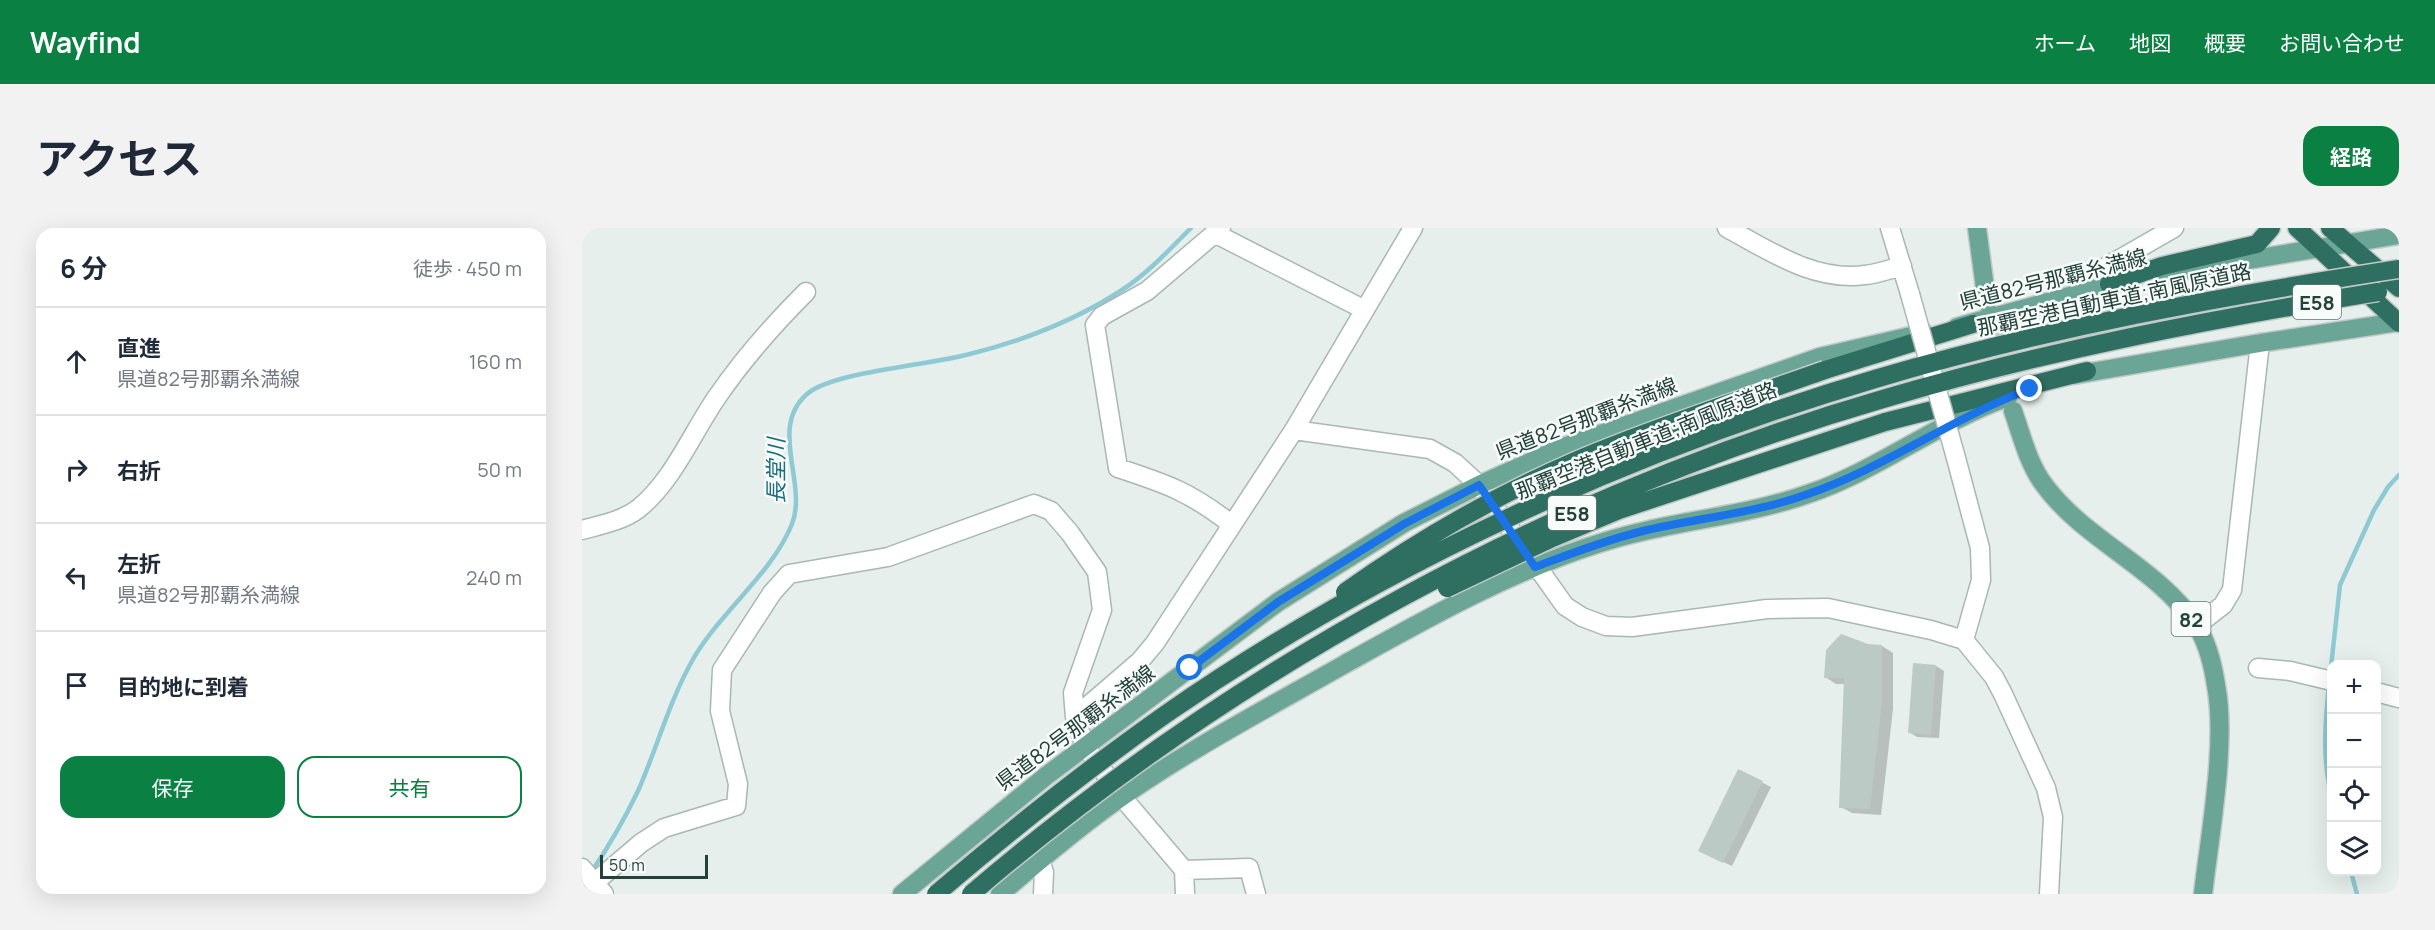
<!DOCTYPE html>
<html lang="ja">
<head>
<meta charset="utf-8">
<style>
	body { margin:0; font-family:Manrope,"Noto Sans JP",sans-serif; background:#f2f2f3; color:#1f2937 }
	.controls { position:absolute; right:18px; bottom:18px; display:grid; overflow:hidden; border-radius:12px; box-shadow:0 6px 24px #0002 }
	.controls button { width:54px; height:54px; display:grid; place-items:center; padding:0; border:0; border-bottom:2px solid #e0e1e3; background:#fff; color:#1f2937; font:30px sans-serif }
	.scale { position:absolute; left:18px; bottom:15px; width:108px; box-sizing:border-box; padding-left:6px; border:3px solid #24423a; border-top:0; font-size:16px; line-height:21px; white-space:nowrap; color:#24423a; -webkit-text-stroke:4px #f7fbf9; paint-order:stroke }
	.stop { position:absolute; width:18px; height:18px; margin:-14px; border:4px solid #1a73e8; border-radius:50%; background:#fff }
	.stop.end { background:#1a73e8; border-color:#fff; box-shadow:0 2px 6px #0008 }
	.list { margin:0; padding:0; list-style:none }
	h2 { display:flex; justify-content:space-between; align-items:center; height:78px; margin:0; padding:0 24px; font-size:26px }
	h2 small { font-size:20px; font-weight:400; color:#747a83 }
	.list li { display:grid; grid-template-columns:39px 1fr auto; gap:18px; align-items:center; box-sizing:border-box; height:108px; padding:0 24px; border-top:2px solid #e0e1e3 }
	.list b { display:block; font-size:22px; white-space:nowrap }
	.list p { margin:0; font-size:20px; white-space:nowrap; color:#747a83 }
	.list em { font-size:20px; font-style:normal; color:#747a83 }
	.actions { display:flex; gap:12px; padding:18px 24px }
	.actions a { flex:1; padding:14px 0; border:2px solid #0b8043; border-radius:18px; text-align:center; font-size:21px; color:#0b8043 }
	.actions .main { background:#0b8043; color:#fff }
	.icon { flex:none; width:33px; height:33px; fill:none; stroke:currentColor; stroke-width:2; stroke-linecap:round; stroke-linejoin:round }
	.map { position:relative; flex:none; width:1817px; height:666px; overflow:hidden; border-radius:18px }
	header { display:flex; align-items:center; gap:36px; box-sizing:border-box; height:84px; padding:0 30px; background:#0b8043; color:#fff }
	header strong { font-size:28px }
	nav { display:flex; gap:33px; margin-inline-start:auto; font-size:21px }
	.intro { display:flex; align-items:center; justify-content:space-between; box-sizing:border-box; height:144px; padding:0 36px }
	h1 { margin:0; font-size:42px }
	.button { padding:15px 27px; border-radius:18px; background:#0b8043; color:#fff; font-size:21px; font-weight:700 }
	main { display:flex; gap:36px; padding:0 36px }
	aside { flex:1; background:#fff; border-radius:18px; box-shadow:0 6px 24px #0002 }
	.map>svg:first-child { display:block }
	.shadow { fill:#0003 }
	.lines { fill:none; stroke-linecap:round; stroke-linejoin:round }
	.stream { stroke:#8ec9d4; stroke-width:4.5 }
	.building { fill:#bbcac4 }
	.major-tunnel { stroke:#bfccc8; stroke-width:18; stroke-dasharray:18 9; stroke-linecap:butt }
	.minor-casing { stroke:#a8b8b2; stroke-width:21 }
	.major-casing { stroke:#c2cac8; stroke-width:21 }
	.highway-casing { stroke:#c2cac8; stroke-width:21 }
	.minor { stroke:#fff; stroke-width:18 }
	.major { stroke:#6aa596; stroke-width:18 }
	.highway { stroke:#2f6f62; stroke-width:18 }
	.minor-bridge-casing { stroke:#a8b8b2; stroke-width:21; stroke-linecap:butt }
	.highway-bridge-casing { stroke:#c2cac8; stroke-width:21; stroke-linecap:butt }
	.minor-bridge { stroke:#fff; stroke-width:18 }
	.highway-bridge { stroke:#2f6f62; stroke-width:18 }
	.route { stroke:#1a73e8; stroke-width:8 }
	.labels { text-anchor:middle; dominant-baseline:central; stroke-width:5; stroke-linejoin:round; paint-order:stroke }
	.shield { fill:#f7fbf9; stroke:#637a73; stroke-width:1.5 }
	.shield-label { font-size:20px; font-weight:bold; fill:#24423a }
	.street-label { font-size:21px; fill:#24423a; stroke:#f7fbf9 }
	.water-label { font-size:22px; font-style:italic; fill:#1c6f80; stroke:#f7fbf9 }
</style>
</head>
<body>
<header>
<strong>Wayfind</strong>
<nav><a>ホーム</a><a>地図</a><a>概要</a><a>お問い合わせ</a></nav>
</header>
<div class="intro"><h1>アクセス</h1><a class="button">経路</a></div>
<main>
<aside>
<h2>6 分<small>徒歩 · 450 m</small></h2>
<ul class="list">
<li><svg class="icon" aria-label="ahead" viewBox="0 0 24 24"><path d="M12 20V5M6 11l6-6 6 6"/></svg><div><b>直進</b><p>県道82号那覇糸満線</p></div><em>160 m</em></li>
<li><svg class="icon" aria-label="right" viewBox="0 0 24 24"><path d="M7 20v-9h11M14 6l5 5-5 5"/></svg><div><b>右折</b></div><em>50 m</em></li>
<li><svg class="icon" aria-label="left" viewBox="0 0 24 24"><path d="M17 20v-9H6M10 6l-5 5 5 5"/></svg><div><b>左折</b><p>県道82号那覇糸満線</p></div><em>240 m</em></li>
<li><svg class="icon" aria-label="arrive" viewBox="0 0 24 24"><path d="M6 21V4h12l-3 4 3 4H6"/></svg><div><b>目的地に到着</b></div></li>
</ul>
<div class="actions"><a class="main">保存</a><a>共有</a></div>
</aside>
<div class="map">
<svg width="1817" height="666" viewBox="0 0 1817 666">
	<rect width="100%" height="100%" fill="#e6efeb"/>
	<path class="shadow" d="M 1285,418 L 1300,418 L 1311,425 L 1311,481 L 1299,587 L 1270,585 L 1259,579 L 1263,456 L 1254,456 L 1243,449 Z
		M 1354,438 L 1362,443 L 1357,510 L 1335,509 L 1327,504 Z
		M 1157,543 L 1189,559 L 1150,638 L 1126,627 Z"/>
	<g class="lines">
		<path class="stream" d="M 1748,448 L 1758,357 L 1792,282 L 1806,259 L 1817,247
			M 1747,457 C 1743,494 1740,533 1750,570
			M 10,643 C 27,618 43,590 56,563 C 75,520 87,474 110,433 C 137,385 190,346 210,296 C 226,255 186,200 225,166 C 250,144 346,137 384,127 C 437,114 494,92 540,62 C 565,46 588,21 609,0
			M 1769,644 L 1775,666"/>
	</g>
	<path class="building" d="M 1259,406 L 1286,416 L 1300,417 L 1300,474 L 1288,581 L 1257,580 L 1262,450 L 1242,450 L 1244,422 Z
		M 1331,435 L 1354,437 L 1349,507 L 1326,505 Z
		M 1156,541 L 1181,553 L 1141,635 L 1116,623 Z"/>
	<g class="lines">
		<path class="major-tunnel" d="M 1405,76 L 1430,178"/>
		<defs>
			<path id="minor" d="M 639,0 L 565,63 L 520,88 L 513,97 L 536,240 C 585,256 608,264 649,296
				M 1145,0 C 1188,23 1232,54 1283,47 C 1295,46 1308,41 1320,38
				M 1308,0 L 1328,66
				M 634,6 L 783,82
				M 1527,56 L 1522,40 L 1592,0
				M 712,202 L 848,221 L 873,235 L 897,257 L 983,378 L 1000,389 L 1024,398 L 1050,399 L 1185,381 L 1246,380 L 1349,402 L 1382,412 L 1412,449 L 1421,466 L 1464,560 L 1471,589 L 1467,666
				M 1374,230 L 1398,320 L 1399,352 L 1382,412
				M 0,302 C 18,297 40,293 56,281 C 91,253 110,205 135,169 C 161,131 192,96 224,64
				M 1614,398 L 1641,377 L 1650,362 L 1678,115
				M 1676,440 L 1708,443 L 1750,453
				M 1794,464 L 1817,470
				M 493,489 L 558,433 L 573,415 L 712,202 L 831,0
				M 458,632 L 462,644 L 461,666
				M 0,640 L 22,666
				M 602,642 L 667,640 L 674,666
				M 12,655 L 59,615 L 82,600 L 154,578 L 156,556 L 138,483 L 140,442 L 190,365 L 207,346 L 306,329 L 452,276 L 469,283 L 488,305 L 515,344 L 520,382 L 491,465 L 493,489 L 503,518 L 540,569 L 602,642 L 603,666"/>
			<path id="major" d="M 1395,0 L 1405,75
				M 1581,46 L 1817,7
				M 1375,99 L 1542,53
				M 1492,147 L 1678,115 L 1817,94
				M 1431,183 C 1440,208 1446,236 1463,258 C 1504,313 1575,339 1614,397 C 1625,413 1631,438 1634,457 C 1645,515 1628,605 1621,666
				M 320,666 L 464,548 L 696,374 L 822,295 L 897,257 L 979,220 L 1238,129 L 1342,105
				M 418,666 C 452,637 487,607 524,580 C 598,526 684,481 763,436 C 844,391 927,344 1015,316 C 1084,293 1158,290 1226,266 C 1297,242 1356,194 1426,169"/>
			<path id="highway" d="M 1715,0 L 1817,95
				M 1748,0 L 1817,60
				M 1527,56 L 1580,38 L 1675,16 L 1689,0
				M 1243,142 L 1391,96
				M 1303,194 L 1505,143"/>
		</defs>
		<use href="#minor" class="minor-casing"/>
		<use href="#major" class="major-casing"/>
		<use href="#highway" class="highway-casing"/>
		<use href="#minor" class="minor"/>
		<use href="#major" class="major"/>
		<use href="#highway" class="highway"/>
		<defs>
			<path id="minor-bridge" d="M 1328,66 L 1374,230"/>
			<path id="highway-bridge" d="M 865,360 L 968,311 L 1037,282 L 1303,194
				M 763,364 C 848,304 940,252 1038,215 C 1105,189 1175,166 1243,142
				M 354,666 C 428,603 504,542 584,486 C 799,337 1043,225 1293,151 C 1465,100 1640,68 1817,41
				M 389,666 C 653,440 967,268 1301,171 C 1463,123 1629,91 1796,64"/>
		</defs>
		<use href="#minor-bridge" class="minor-bridge-casing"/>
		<use href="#highway-bridge" class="highway-bridge-casing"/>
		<use href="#minor-bridge" class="minor-bridge"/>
		<use href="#highway-bridge" class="highway-bridge"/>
	</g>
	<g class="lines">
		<path class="route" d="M 608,440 L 696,374 L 822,296 L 897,257 L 953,339 C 988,326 1021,313 1057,304 C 1113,290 1171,286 1226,266 C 1304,239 1370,190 1448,161"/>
	</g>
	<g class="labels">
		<g class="shield">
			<rect x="1711" y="57" width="48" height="34" rx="4.5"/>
			<rect x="966" y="268" width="48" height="34" rx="4.5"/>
			<rect x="1589.5" y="374" width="39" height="34" rx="4.5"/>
		</g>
		<g class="shield-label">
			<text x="1735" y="74">E58</text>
			<text x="990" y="285">E58</text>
			<text x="1609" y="391">82</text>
		</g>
		<g class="street-label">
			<text transform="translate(1471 51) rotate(-14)">県道82号那覇糸満線</text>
			<text transform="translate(1532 71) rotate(-12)">那覇空港自動車道;南風原道路</text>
			<text transform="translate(1004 190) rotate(-21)">県道82号那覇糸満線</text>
			<text transform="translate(1064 212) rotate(-22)">那覇空港自動車道;南風原道路</text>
			<text transform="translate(493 499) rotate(-37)">県道82号那覇糸満線</text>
		</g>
		<g class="water-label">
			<text transform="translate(194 243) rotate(-90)">長堂川</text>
		</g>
	</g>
</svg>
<div class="controls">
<button>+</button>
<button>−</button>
<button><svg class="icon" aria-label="locate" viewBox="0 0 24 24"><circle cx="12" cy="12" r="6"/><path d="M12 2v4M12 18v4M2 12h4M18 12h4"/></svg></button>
<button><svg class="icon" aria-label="layers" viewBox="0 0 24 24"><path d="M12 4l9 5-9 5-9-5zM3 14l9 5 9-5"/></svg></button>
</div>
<div class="scale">50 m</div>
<div class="stop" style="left:608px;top:440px"></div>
<div class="stop end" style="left:1448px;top:161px"></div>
</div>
</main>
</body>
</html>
